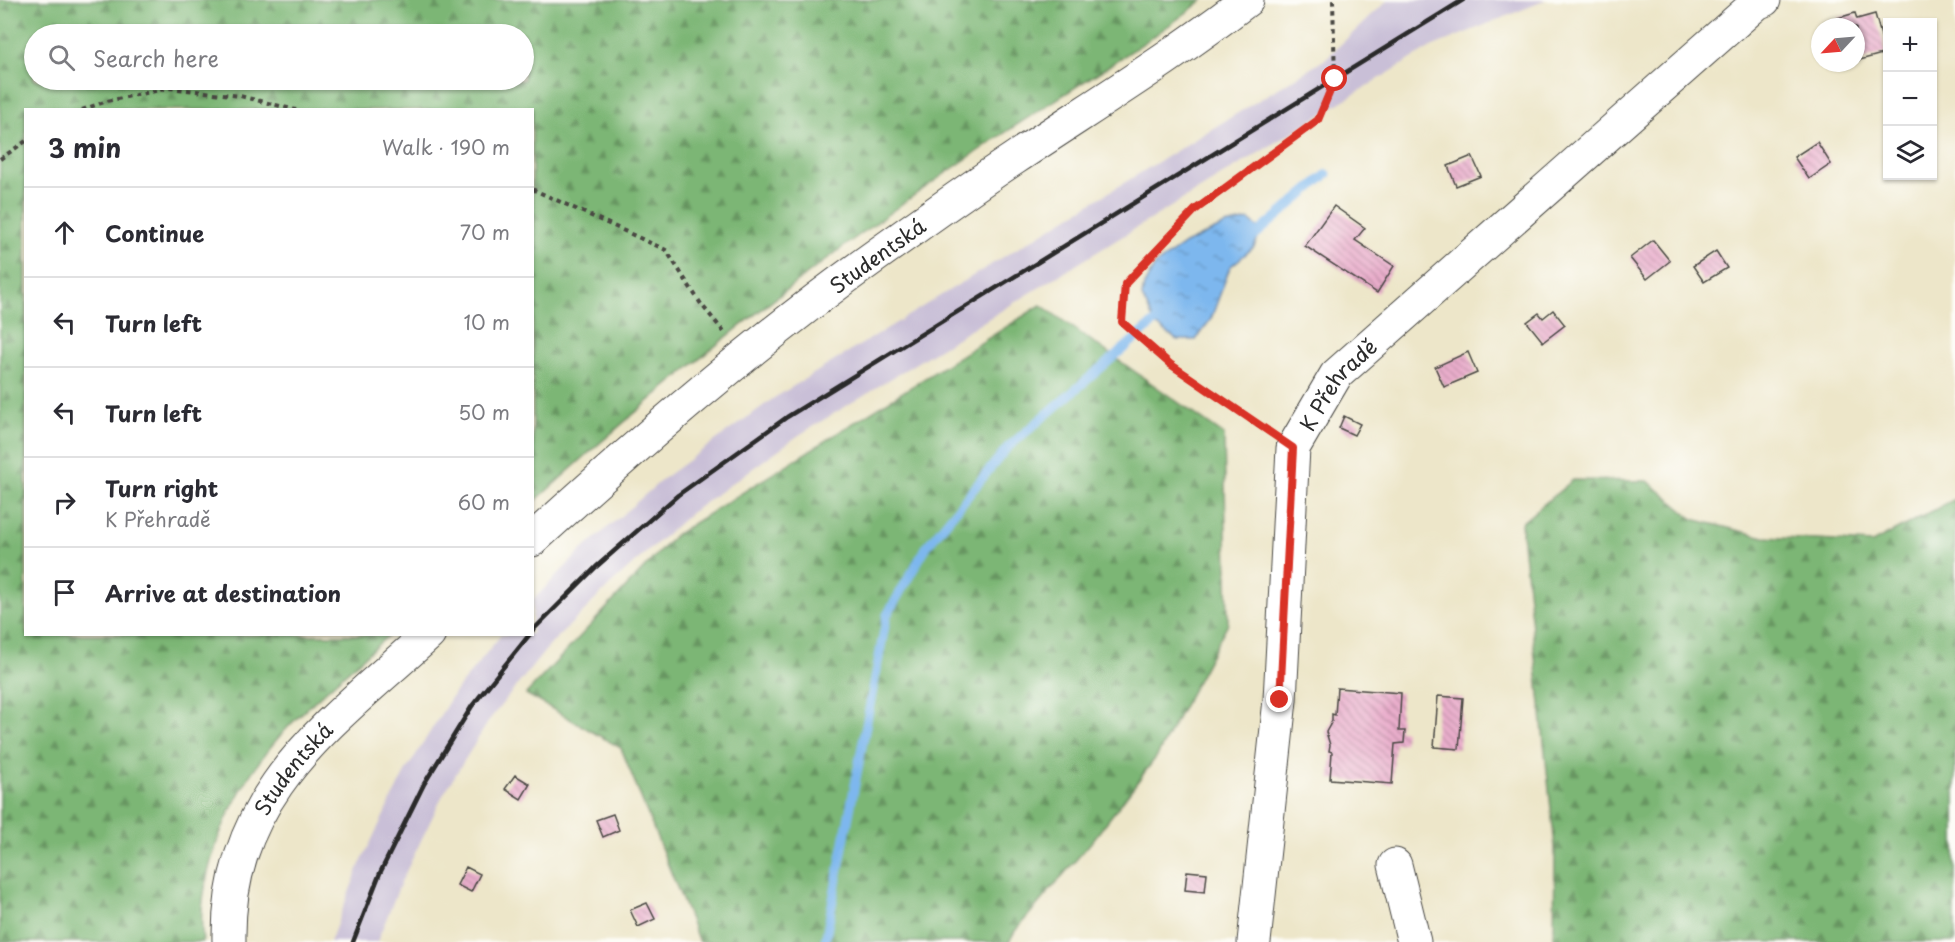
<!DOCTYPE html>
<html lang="en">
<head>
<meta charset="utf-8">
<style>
	body { margin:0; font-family:"Playpen Sans",sans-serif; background:#f7f7f7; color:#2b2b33 }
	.controls { position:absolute; right:18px; top:18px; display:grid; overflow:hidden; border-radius:0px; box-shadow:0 2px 4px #0004 }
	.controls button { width:54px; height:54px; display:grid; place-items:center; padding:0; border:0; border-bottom:2px solid #e1e1e2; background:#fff; color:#2b2b33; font:30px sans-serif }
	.compass { position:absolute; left:1811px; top:18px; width:54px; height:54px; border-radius:50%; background:#fff; box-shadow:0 2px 4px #0004; rotate:244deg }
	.stop { position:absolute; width:18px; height:18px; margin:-14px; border:4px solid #d93025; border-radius:50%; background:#fff }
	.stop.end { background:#d93025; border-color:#fff; box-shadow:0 2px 6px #0008 }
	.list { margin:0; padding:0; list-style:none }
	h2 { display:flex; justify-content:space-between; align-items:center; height:78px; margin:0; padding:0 24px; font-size:26px }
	h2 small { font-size:20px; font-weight:400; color:#7c7c81 }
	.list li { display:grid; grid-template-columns:39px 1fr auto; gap:18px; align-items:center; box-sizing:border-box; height:90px; padding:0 24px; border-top:2px solid #e1e1e2 }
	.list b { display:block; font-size:22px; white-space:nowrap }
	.list p { margin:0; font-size:20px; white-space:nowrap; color:#7c7c81 }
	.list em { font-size:20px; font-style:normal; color:#7c7c81 }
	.icon { flex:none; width:33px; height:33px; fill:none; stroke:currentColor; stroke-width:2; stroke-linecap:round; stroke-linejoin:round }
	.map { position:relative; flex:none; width:1955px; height:942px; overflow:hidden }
	.search { position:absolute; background:#fff; box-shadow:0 2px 4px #0004; left:24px; top:24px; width:510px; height:66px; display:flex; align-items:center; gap:15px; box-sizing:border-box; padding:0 21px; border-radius:33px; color:#7c7c81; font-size:22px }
	.panel { position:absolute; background:#fff; box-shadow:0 2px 4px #0004; left:24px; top:108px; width:510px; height:528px; border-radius:0px }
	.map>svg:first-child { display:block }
	.railway { fill:#c9bfd7 }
	.forest { fill:url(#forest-firs); stroke:#547050; stroke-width:1.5; fill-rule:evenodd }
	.water { fill:url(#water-ripples); stroke:#54718c; stroke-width:1.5 }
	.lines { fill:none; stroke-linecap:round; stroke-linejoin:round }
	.stream { stroke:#7db7ee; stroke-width:9 }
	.building { fill:url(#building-back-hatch) }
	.minor-casing { stroke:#484743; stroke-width:35 }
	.major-casing { stroke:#484743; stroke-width:35 }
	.path { stroke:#484743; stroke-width:4; stroke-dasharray:4.5 4.5; stroke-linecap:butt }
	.minor { stroke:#fff; stroke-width:33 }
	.major { stroke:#fff; stroke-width:33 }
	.rail { stroke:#2b2b2b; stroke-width:4.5 }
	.route { stroke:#d93025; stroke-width:8 }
	.labels { text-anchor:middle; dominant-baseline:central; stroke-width:4.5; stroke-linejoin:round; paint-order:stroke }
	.street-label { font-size:21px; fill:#2b2b2b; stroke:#fdfcf7 }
</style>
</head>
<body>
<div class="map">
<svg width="1955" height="942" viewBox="0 0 1955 942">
	<defs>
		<pattern id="forest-firs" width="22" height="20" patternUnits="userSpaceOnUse" patternTransform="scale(1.5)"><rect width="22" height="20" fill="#7cb675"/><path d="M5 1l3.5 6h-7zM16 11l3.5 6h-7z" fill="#669460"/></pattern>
		<pattern id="water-ripples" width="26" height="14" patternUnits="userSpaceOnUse" patternTransform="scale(1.5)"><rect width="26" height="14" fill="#7db7ee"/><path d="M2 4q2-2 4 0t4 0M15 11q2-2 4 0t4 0" fill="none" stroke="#6795c1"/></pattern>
		<pattern id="building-back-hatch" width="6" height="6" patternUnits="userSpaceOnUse" patternTransform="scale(1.5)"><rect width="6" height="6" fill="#eaaecc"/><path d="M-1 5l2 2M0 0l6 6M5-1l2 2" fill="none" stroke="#be8ea6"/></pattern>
	</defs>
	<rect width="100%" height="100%" fill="#fdfcf7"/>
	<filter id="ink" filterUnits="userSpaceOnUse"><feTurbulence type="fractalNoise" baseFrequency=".0167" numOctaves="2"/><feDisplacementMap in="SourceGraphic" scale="12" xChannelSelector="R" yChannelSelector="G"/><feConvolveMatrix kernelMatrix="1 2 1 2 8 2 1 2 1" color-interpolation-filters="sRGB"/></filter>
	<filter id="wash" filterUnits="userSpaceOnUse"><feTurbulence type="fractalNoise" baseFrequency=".008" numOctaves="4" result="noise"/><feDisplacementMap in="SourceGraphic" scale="24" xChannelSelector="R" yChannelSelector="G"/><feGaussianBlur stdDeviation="1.35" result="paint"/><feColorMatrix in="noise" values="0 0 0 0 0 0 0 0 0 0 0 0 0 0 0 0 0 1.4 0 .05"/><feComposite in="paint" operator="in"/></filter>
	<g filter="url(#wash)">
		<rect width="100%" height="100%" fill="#ede6c9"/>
		<path class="railway" d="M 1388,0 L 1546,0 L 1431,47 L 799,435 L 692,512 L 612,583 L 549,646 L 490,719 L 443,795 L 401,882 L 377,942 L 330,942 L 360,864 L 404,774 L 454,693 L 501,635 L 532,634 L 533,600 L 581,551 L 664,478 L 774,398 L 1324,60 Z"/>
		<path class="forest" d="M 0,0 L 1203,0 C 1139,50 1067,91 1000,136 C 835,247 679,369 533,503 L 532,110 L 26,110 L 26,634 L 389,635 C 356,664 322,692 291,724 C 243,773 208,841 202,910 C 201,920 202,932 203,942 L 0,942 ZM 34,34 L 524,34 L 524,80 L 34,80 Z
			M 1041,305 L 1224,435 L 1228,623 L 1157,756 L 1093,840 L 1015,931 L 1009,942 L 699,942 L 621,748 L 526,694 L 675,535 Z
			M 1573,480 L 1648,481 L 1693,519 L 1764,537 L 1872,543 L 1955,499 L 1955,942 L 1554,942 L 1555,847 L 1521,523 Z"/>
		<path class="water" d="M 1249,220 L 1261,230 L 1254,247 L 1230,267 L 1211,319 L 1196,340 L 1177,340 L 1156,325 L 1142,297 L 1144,285 L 1155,265 L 1185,244 L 1225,225 Z"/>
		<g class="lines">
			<path class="stream" d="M 1253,237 L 1327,174
				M 825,942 L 887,615 L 927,546 L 1007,448 L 1163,315"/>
		</g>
		<g id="blocks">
			<path class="building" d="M 1855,13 L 1857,19 L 1875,14 L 1886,53 L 1856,61 L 1856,27 L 1841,27 L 1838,18 Z
				M 1817,142 L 1831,164 L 1809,179 L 1794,157 Z
				M 1472,156 L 1481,176 L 1456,186 L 1448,166 Z
				M 1334,206 L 1365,228 L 1355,240 L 1394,266 L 1377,293 L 1305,246 Z
				M 1653,240 L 1670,261 L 1647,279 L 1630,258 Z
				M 1716,251 L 1727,268 L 1704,282 L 1693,266 Z
				M 1553,310 L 1565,325 L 1543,342 L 1527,322 L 1539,313 L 1543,318 Z
				M 1468,352 L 1477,373 L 1444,387 L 1435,367 Z
				M 1344,416 L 1360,424 L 1354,435 L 1339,428 Z
				M 1337,688 L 1401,693 L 1399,731 L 1405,731 L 1404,743 L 1395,744 L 1392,784 L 1330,779 L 1332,752 L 1329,751 L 1330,745 L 1326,732 L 1332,721 L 1332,714 L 1335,715 Z
				M 1438,696 L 1463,698 L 1459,749 L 1434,747 Z
				M 515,775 L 530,784 L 521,799 L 505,789 Z
				M 613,814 L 619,830 L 603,837 L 596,820 Z
				M 466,867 L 480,874 L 471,892 L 457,885 Z
				M 1187,871 L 1207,873 L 1205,892 L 1185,890 Z
				M 647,903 L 655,919 L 638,927 L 630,910 Z"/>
		</g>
	</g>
	<g filter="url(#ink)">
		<use href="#blocks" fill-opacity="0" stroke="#484743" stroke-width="1.5"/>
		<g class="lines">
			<defs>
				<g id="minor">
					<path d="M 1395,865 L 1414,942"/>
					<path id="s1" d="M 1254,942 L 1280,700 L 1293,448 L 1336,375 L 1757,3 L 1764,0"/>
				</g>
				<g id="major">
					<path id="s2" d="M 532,540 C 643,439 756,341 878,254 C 923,222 968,189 1015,158 C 1093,106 1173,57 1247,0"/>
					<path id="s3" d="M 229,942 C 226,794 330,724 429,634"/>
				</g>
			</defs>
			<use href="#minor" class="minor-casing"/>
			<use href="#major" class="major-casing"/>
			<path class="path" d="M 82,110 L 107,101 L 170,88 L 240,96 L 296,110
				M 0,159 L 26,141
				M 532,189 L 666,250 L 701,304 L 724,332
				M 1268,431 L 1170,364 L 1122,323 L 1125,284 L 1195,210 L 1318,120 L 1335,79 L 1333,0"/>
			<use href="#minor" class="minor"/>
			<use href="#major" class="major"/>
			<path class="rail" d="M 532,631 L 596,567 L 678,495 L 787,417 L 1463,0
				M 353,942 L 380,873 L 424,784 L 472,706 L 530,634"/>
		</g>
	</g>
	<g class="lines" filter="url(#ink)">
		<path class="route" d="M 1280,700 L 1293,448 L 1170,364 L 1122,322 L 1125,284 L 1195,210 L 1318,120 L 1335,79"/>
	</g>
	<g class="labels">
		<g class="street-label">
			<text stroke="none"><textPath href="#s2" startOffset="448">Studentská</textPath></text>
			<text stroke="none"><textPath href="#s1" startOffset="574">K Přehradě</textPath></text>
			<text stroke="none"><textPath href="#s3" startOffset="190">Studentská</textPath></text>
		</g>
	</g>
</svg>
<div class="controls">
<button>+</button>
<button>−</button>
<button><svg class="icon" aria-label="layers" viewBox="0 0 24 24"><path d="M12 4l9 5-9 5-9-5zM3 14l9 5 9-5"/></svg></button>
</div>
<svg class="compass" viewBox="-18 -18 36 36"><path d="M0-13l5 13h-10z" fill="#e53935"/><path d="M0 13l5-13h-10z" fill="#7c7c81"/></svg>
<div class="stop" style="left:1335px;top:79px"></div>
<div class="stop end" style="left:1280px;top:700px"></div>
<div class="search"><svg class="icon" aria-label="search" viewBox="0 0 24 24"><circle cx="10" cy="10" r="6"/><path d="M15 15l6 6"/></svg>Search here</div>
<section class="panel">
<h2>3 min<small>Walk · 190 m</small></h2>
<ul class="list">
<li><svg class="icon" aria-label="ahead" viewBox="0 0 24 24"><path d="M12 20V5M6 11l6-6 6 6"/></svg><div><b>Continue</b></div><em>70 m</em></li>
<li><svg class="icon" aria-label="left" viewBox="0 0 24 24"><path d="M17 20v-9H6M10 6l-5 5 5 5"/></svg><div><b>Turn left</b></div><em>10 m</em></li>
<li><svg class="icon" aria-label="left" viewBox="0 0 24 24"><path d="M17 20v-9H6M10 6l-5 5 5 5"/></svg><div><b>Turn left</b></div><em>50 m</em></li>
<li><svg class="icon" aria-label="right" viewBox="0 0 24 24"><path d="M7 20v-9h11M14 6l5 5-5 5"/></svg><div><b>Turn right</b><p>K Přehradě</p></div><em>60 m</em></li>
<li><svg class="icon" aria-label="arrive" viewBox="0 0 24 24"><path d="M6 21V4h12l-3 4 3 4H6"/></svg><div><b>Arrive at destination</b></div></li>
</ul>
</section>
</div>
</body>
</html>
